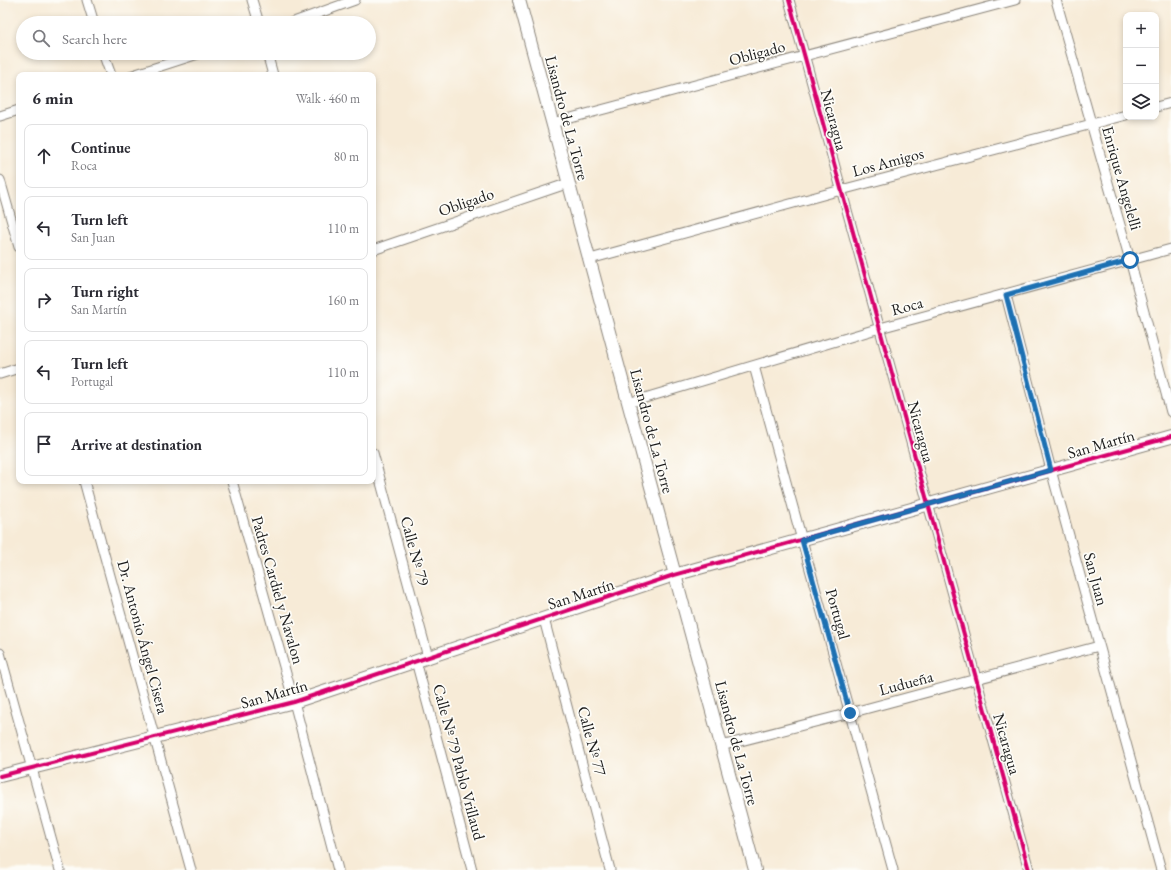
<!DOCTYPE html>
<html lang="en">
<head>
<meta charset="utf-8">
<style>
	body { margin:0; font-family:"EB Garamond",serif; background:#f2f2f3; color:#2b2b33 }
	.controls { position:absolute; right:12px; top:12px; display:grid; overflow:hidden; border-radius:8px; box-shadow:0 2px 6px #0003 }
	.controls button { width:36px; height:36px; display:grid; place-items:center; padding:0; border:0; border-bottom:1px solid #e1e1e2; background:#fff; color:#2b2b33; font:20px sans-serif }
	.stop { position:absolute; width:12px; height:12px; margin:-9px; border:3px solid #1f6fb2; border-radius:50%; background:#fff }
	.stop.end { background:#1f6fb2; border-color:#fff; box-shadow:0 1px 4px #0008 }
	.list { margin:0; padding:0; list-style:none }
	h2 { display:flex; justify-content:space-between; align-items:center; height:52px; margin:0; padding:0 16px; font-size:17px }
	h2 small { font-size:13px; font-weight:400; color:#7c7c81 }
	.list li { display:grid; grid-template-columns:26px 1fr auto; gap:12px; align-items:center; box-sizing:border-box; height:64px; margin:0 8px 8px; padding:0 8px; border:1px solid #e1e1e2; border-radius:8px }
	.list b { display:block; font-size:15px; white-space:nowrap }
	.list p { margin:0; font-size:13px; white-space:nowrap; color:#7c7c81 }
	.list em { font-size:13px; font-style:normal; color:#7c7c81 }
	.icon { flex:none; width:22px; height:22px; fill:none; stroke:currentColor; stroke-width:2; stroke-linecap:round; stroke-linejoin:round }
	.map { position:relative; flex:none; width:1171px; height:870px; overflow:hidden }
	.search { position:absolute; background:#fff; box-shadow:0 2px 6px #0003; left:16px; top:16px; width:360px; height:44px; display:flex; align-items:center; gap:10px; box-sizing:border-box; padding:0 14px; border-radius:22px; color:#7c7c81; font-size:15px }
	.panel { position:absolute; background:#fff; box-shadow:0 2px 6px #0003; left:16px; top:72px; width:360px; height:412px; border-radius:8px }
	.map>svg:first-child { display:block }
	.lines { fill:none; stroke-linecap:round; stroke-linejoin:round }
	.minor-casing { stroke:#8a847a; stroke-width:11 }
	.tertiary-casing { stroke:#8a847a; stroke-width:14 }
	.minor { stroke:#fff; stroke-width:9 }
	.tertiary { stroke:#fff; stroke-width:12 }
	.cycleway-casing { stroke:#fdfcf7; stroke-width:6 }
	.cycleway { stroke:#d6006c; stroke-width:4 }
	.route { stroke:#1f6fb2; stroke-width:5 }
	.labels { text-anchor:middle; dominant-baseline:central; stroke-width:3.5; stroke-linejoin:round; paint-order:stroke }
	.street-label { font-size:16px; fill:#1c1c1c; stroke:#fdfcf7 }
</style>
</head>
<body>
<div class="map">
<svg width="1171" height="870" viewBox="0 0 1171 870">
	<rect width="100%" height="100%" fill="#fdfcf7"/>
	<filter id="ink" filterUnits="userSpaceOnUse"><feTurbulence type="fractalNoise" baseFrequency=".025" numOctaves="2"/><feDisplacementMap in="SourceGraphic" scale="8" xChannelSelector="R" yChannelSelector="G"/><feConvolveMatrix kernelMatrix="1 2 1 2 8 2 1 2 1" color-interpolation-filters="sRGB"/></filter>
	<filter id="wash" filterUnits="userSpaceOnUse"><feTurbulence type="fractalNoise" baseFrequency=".012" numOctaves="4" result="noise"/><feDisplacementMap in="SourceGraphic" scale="16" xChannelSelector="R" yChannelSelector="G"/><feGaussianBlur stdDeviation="0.9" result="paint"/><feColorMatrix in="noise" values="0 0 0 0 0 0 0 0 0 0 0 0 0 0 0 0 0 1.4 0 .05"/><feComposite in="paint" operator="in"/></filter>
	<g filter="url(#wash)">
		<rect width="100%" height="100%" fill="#f7ebd7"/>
	</g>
	<g filter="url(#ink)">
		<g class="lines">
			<defs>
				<path id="minor" d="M 87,0 L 94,23
					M 252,0 L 259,23
					M 789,0 L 1029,870
					M 1056,0 L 1130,260 L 1171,412
					M 291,23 L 355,0
					M 103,53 L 111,75
					M 267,53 L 273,75
					M 133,75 L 201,53
					M 1156,107 L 1171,103
					M 0,116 L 19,110
					M 552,123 L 1015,0
					M 0,180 L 19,247
					M 373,250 L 569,183
					M 590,259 L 841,190 L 1126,115
					M 1006,295 L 1051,470 L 1161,870
					M 754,366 L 893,870
					M 0,374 L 19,368
					M 628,403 L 880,328 L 1171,249
					M 373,453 L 428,657
					M 84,481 L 191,870
					M 232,481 L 294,702 L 338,870
					M 544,619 L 610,870
					M 0,653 L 60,870
					M 416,661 L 472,870
					M 721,746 L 850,713 L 1099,646"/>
				<path id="tertiary" d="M 519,0 L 755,870
					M 0,776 L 294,702 L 674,575 L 1171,437"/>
			</defs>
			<use href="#minor" class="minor-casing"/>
			<use href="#tertiary" class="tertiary-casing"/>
			<use href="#minor" class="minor"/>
			<use href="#tertiary" class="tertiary"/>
			<defs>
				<path id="cycleway" d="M 789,0 L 1029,870
					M 0,776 L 294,702 L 674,575 L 1171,437"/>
			</defs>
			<use href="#cycleway" class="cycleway-casing"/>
			<use href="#cycleway" class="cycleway"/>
		</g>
	</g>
	<g class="lines" filter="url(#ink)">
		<path class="route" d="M 850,713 L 802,540 L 1051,470 L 1006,295 L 1130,260"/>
	</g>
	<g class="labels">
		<g class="street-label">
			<text transform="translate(757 53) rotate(-15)">Obligado</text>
			<text transform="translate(567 118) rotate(75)">Lisandro de La Torre</text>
			<text transform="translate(834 120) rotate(75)">Nicaragua</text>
			<text transform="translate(888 162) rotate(-15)">Los Amigos</text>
			<text transform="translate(1122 178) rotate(74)">Enrique Angelelli</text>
			<text transform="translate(466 202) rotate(-19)">Obligado</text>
			<text transform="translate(907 306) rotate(-15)">Roca</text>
			<text transform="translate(652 431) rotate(75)">Lisandro de La Torre</text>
			<text transform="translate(921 432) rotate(75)">Nicaragua</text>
			<text transform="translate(1101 444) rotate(-16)">San Martín</text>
			<text transform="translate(415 551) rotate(75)">Calle Nº 79</text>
			<text transform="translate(1096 579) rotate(75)">San Juan</text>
			<text transform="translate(278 590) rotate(74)">Padres Cardiel y Navalon</text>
			<text transform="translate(581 594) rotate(-18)">San Martín</text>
			<text transform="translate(838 614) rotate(74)">Portugal</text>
			<text transform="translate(143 637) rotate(75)">Dr. Antonio Ángel Cisera</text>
			<text transform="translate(906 683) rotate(-15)">Ludueña</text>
			<text transform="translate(274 694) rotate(-16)">San Martín</text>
			<text transform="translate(592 741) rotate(75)">Calle Nº 77</text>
			<text transform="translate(737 743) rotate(75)">Lisandro de La Torre</text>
			<text transform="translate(1007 744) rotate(74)">Nicaragua</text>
			<text transform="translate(459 762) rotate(75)">Calle Nº 79 Pablo Vrillaud</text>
		</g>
	</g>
</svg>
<div class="controls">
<button>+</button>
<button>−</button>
<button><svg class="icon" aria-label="layers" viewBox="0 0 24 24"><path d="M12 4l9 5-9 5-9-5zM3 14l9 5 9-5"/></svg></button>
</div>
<div class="stop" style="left:1130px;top:260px"></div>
<div class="stop end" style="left:850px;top:713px"></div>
<div class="search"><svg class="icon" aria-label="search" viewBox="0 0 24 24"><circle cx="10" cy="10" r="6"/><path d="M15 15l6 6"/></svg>Search here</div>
<section class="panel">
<h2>6 min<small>Walk · 460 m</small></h2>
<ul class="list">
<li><svg class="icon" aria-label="ahead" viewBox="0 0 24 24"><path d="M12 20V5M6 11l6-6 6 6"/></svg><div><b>Continue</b><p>Roca</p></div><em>80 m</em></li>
<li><svg class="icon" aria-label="left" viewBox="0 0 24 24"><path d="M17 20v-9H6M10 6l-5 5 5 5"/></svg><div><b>Turn left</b><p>San Juan</p></div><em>110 m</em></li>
<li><svg class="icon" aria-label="right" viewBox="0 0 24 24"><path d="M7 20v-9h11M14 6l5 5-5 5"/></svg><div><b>Turn right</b><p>San Martín</p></div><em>160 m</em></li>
<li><svg class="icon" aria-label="left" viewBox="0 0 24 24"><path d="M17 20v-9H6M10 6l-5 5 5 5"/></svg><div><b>Turn left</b><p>Portugal</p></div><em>110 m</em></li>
<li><svg class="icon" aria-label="arrive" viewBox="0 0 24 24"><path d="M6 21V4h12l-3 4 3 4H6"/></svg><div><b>Arrive at destination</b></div></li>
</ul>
</section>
</div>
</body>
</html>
